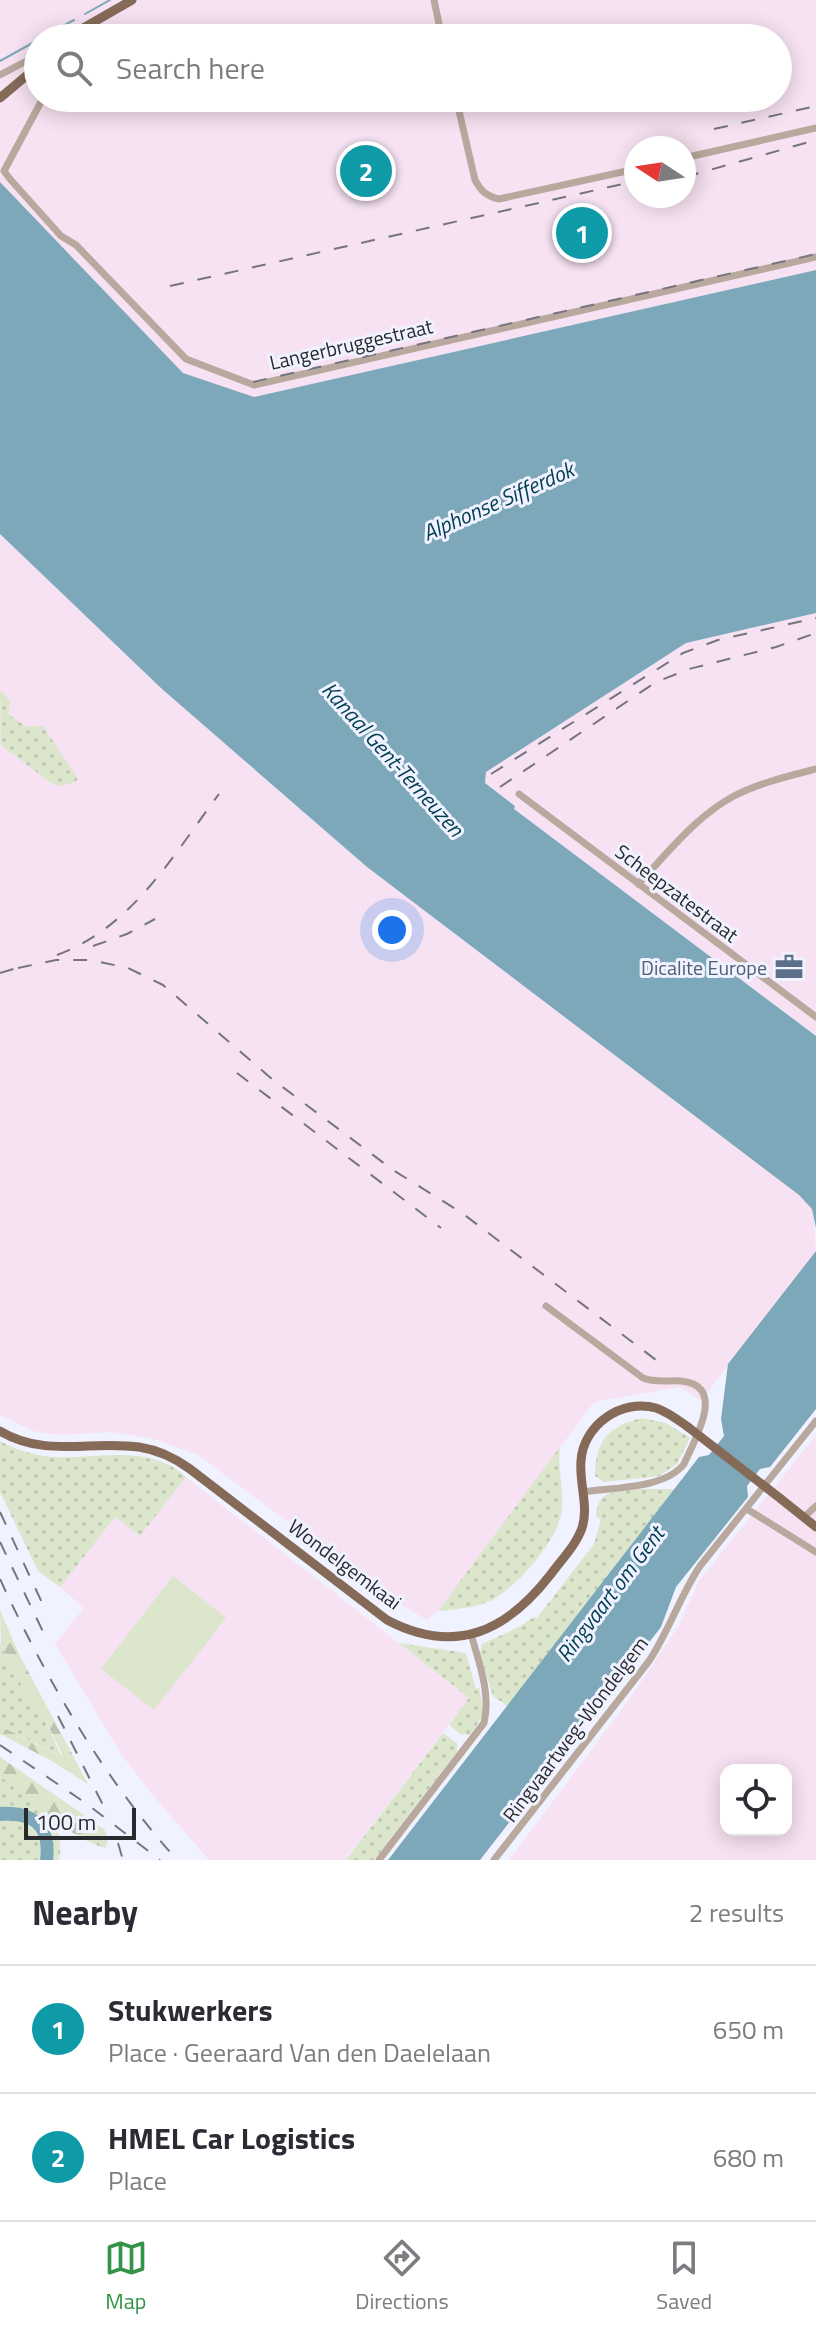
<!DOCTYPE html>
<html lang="en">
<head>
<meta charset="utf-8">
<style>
	body { margin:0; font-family:"Titillium Web",sans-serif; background:#f2f2f3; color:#2b2b33 }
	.controls { position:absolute; right:24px; bottom:24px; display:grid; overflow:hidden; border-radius:16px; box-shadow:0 4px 20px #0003 }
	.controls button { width:72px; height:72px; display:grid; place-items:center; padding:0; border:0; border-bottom:2px solid #e1e1e2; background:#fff; color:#2b2b33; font:40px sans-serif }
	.compass { position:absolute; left:624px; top:136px; width:72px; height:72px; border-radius:50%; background:#fff; box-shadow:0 4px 20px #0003; rotate:282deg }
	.scale { position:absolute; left:24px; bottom:20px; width:112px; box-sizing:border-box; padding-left:8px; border:4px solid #292a2e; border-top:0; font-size:22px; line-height:28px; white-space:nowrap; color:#292a2e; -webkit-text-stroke:6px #f1f2ff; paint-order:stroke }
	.you { position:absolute; left:392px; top:930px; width:28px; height:28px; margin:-20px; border:6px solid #fff; border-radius:50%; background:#1a73e8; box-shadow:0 0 0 12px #1a73e833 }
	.badge { display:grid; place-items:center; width:52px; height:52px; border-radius:50%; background:#339448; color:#fff; font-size:26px; font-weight:700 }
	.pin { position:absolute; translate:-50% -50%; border:4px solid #fff; box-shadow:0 2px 8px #0006 }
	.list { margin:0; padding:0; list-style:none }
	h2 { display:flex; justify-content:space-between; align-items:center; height:104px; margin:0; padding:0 32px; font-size:34px }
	h2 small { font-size:26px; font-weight:400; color:#7c7c81 }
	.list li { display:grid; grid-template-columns:52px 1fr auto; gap:24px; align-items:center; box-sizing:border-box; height:128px; padding:0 32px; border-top:2px solid #e1e1e2 }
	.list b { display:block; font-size:30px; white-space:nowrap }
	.list p { margin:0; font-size:26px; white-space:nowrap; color:#7c7c81 }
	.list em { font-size:26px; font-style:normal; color:#7c7c81 }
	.icon { flex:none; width:44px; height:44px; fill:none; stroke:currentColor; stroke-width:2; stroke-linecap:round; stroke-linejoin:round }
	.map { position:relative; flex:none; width:816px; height:1860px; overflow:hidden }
	.search { position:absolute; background:#fff; box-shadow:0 4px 20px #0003; left:24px; right:24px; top:24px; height:88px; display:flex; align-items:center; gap:20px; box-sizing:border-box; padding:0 28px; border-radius:44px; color:#7c7c81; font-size:30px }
	.sheet { height:360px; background:#fff }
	nav { display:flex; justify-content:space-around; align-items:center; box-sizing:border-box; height:112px; border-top:2px solid #e1e1e2; background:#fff; font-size:22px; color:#7c7c81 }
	nav a { display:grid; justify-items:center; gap:4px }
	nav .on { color:#339448 }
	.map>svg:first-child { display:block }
	.industrial { fill:#f6e2f2; fill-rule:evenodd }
	.grass { fill:url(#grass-dots) }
	.forest { fill:url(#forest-firs) }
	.park { fill:#dbe6cc }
	.water { fill:#7da8ba }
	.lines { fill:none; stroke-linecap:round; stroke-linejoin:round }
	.stream { stroke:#7da8ba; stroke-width:2 }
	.minor { stroke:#b8a89d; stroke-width:7 }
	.major { stroke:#856a57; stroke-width:9 }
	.rail { stroke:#74757d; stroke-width:2; stroke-dasharray:14 14; stroke-linecap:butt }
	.major-bridge { stroke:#856a57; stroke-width:9 }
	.labels { text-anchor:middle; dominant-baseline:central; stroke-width:6; stroke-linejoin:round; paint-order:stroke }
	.street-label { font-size:20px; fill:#292a2e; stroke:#f1f2ff }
	.service-label { font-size:20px; fill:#4e5e75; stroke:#f1f2ff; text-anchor:end }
	.water-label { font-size:22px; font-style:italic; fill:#003e52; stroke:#f1f2ff }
</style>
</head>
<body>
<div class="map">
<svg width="816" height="1860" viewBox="0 0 816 1860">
	<defs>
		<pattern id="grass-dots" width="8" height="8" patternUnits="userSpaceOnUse" patternTransform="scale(2)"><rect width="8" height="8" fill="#dbe6cc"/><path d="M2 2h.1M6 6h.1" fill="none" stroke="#bcc5b0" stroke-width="1.8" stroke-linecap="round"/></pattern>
		<pattern id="forest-firs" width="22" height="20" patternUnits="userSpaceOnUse" patternTransform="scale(2)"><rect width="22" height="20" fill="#dbe6cc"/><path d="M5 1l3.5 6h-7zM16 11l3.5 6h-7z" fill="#bcc5b0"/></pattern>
	</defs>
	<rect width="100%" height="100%" fill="#f1f2ff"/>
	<path class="industrial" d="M 0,0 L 816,0 L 816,270 L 254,397 L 183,373 L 0,182 ZM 38,38 L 778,38 L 778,98 L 38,98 ZM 636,148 L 684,148 L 684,196 L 636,196 Z
		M 0,534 L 162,689 L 367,867 L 799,1195 L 813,1209 L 816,1251 L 701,1401 L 680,1387 L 594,1402 L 438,1611 L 427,1620 L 387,1596 L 198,1455 L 154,1439 L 112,1432 L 59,1435 L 33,1431 L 0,1415 Z
		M 816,613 L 816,1036 L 513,809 L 515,806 L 485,783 L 486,772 L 686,643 Z
		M 816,1435 L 816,1860 L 509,1860 L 631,1697 L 679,1625 L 699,1581 ZM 726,1770 L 786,1770 L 786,1830 L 726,1830 Z
		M 186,1477 L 469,1698 L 345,1860 L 209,1860 L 151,1793 L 121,1754 L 55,1644 L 84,1608 L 60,1587 L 115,1517 L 140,1536 Z"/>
	<path class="grass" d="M 0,690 L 10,701 L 8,714 L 25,726 L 43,726 L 78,779 L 75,782 L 60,786 L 51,783 L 1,745 Z
		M 642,1418 L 666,1423 L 690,1438 L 677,1464 L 659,1476 L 604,1482 L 595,1476 C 596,1440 607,1427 642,1418 Z
		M 0,1441 C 17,1450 34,1456 54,1457 C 98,1459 150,1443 186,1477 L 140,1536 L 115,1517 L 60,1587 L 38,1571 L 0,1492 Z
		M 560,1447 C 557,1469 565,1494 561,1515 C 555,1542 521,1582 497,1597 C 480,1608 458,1609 438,1611 Z
		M 639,1489 L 675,1489 L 507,1706 L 493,1696 L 480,1654 L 482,1644 L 519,1627 L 534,1617 L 537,1618 L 594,1544 L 601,1519 L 596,1517 C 598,1488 614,1493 639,1489 Z
		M 0,1643 L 21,1684 L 42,1713 L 61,1756 L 0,1726 Z
		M 399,1643 L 466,1653 L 476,1689 L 479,1687 L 484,1714 L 470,1735 L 460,1734 L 449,1725 L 469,1698 Z
		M 443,1733 L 457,1743 L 457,1752 L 374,1860 L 346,1860 Z
		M 0,1776 C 31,1800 68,1816 59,1860 L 53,1860 C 58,1825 34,1804 0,1807 Z
		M 13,1820 C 36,1823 43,1839 40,1860 L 0,1860 L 0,1821 Z"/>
	<path class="forest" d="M 0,1610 L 20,1656 L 88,1784 L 50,1760 L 0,1734 L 0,1726 L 60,1756 L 62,1754 L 42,1713 L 21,1684 L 1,1644 Z
		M 0,1757 L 104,1829 L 108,1839 L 106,1848 C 69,1838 30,1800 0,1776 Z"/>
	<path class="park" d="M 173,1576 L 226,1618 L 154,1710 L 101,1669 Z"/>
	<path class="water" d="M 0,182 L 183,373 L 254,397 L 816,270 L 816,613 L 686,643 L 486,772 L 485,783 L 515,806 L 514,809 L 816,1036 L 816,1228 L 812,1209 L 799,1195 L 367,867 L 162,689 L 0,534 Z
		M 816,1251 L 816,1409 L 770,1467 L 760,1469 L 747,1486 L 748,1497 L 676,1587 L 661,1627 L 480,1860 L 388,1860 L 699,1457 L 709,1455 L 724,1436 L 721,1419 L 728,1364 Z
		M 0,1807 C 35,1804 58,1823 53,1860 L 40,1860 C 44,1828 30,1819 0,1821 Z"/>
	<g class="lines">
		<path class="stream" d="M 85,14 L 110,0
			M 41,38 L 74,20
			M 0,61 L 38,40"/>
		<path class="minor" d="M 434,0 L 442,38
			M 0,75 L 38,55
			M 43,98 L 4,171 L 10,179 L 61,236 L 76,245 L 186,359 L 254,385 L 816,257
			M 456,98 L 475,180 C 481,191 486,196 499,199 L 636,169
			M 684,158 L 816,128
			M 519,794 L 816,1017
			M 638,884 C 667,854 696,816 734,796 C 759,783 789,776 816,769
			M 546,1306 L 643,1378 C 656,1383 667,1380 681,1381 C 728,1385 694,1441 684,1464 C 665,1489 613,1487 583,1492
			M 747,1509 L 816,1552
			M 804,1517 L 816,1506
			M 379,1860 L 484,1723 C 491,1693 479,1663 471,1634
			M 494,1860 L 649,1661 C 669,1631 680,1596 700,1566 L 816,1421"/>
		<path class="major" d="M 66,38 L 132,0
			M 0,98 L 38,66
			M 0,1431 C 45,1458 91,1440 139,1447 C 158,1450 175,1458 190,1469 L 387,1620 C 456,1656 507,1631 551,1574 C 562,1559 576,1545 582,1528 C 589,1506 579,1483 581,1461 C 583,1425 622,1398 656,1408 C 668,1412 678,1420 688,1427
			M 781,1499 L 816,1527"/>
		<path class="rail" d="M 714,129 L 816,106
			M 685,177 L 816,140
			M 170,286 L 636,181
			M 253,382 L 816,254
			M 491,774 L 683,653 L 718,640 L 816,618
			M 500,787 L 656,682 L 689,669 L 776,647 L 816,633
			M 93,946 L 127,934 L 155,919
			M 57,955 C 133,927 173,855 219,794
			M 18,968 L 56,960 L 91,960 L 128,968 L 163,985 L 272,1079 L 393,1170 L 462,1213 L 656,1360
			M 0,973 L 27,965
			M 237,1073 L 441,1228
			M 0,1512 L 44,1607
			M 0,1542 L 47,1640
			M 0,1579 C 47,1681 102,1776 177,1860
			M 58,1716 L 103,1805
			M 0,1745 L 87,1804 L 160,1860
			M 118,1843 L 123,1860"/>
		<path class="major-bridge" d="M 688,1427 L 781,1499"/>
	</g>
	<defs>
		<symbol id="office-bare" viewBox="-9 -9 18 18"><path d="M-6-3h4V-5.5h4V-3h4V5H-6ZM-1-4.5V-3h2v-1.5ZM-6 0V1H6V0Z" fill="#5c6f8a" stroke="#f1f2ff" stroke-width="2.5" paint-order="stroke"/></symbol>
	</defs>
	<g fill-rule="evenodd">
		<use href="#office-bare" x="769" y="947" width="40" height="40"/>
	</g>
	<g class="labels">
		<g class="street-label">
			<text transform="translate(351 344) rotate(-13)">Langerbruggestraat</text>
			<text transform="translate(677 893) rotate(37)">Scheepzatestraat</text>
			<text transform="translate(345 1564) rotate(37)">Wondelgemkaai</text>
			<text transform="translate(575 1729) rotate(-53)">Ringvaartweg-Wondelgem</text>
		</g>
		<g class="service-label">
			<text x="767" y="967">Dicalite Europe</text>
		</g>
		<g class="water-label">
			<text transform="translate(498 501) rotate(-24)">Alphonse Sifferdok</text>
			<text transform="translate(393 759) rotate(48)">Kanaal Gent-Terneuzen</text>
			<text transform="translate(610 1594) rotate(-53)">Ringvaart om Gent</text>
		</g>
	</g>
</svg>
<div class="controls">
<button><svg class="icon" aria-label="locate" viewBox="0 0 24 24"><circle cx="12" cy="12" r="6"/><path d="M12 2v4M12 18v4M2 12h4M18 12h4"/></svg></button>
</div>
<svg class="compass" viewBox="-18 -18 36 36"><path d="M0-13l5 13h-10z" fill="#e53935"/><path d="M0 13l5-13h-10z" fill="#7c7c81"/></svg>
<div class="scale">100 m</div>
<div class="you"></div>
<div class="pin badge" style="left:582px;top:233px;background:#0f9aa8">1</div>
<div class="pin badge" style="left:366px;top:171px;background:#0f9aa8">2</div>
<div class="search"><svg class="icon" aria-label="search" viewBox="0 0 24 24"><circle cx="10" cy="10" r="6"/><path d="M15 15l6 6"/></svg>Search here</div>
</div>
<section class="sheet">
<h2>Nearby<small>2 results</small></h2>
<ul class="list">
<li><span class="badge" style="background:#0f9aa8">1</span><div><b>Stukwerkers</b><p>Place · Geeraard Van den Daelelaan</p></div><em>650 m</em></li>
<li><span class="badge" style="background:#0f9aa8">2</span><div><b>HMEL Car Logistics</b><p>Place</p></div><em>680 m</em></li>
</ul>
</section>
<nav>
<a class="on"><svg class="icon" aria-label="map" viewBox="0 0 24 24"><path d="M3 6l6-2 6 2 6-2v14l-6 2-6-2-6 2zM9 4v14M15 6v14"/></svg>Map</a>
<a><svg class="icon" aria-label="directions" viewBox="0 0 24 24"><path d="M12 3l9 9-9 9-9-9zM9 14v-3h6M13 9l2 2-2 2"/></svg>Directions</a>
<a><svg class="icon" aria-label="saved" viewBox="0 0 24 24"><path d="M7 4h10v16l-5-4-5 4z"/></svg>Saved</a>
</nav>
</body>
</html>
